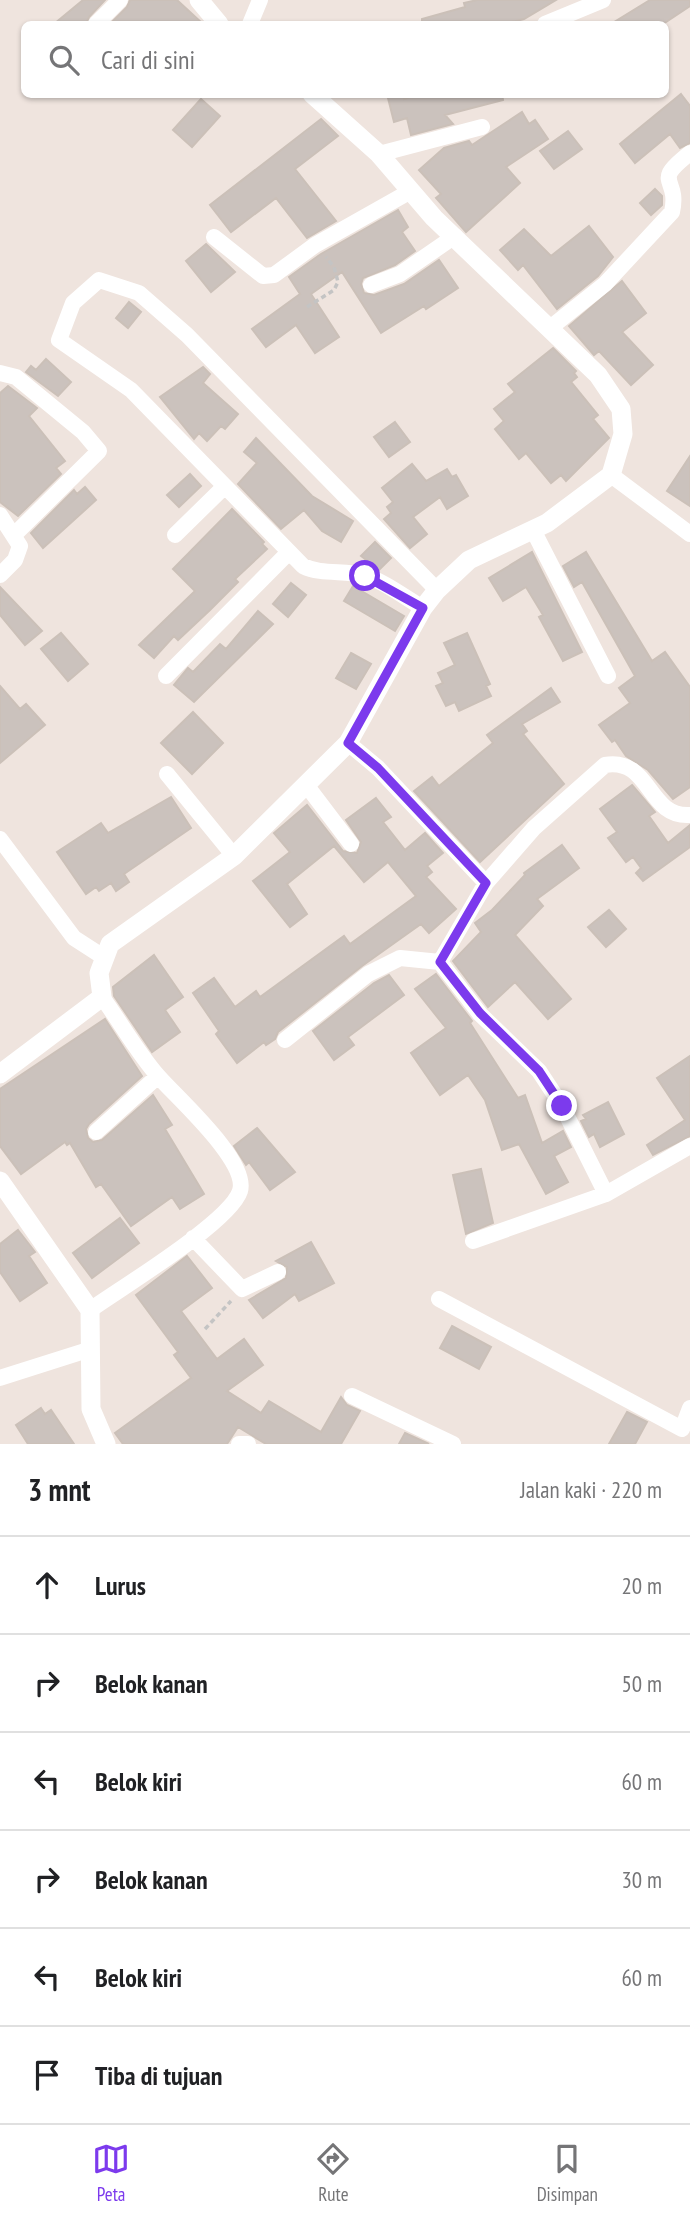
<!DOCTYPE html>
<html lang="id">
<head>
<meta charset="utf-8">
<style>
	body { margin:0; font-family:"PT Sans Narrow",sans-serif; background:#f2f2f2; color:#202124 }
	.stop { position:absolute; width:21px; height:21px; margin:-16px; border:5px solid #7c3aed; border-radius:50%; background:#fff }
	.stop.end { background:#7c3aed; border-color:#fff; box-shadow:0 2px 7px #0008 }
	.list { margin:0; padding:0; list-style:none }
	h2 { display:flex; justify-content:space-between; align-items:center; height:91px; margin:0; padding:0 28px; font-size:30px }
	h2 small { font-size:23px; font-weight:400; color:#757577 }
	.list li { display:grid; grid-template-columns:46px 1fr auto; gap:21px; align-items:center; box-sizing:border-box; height:98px; padding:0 28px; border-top:2px solid #e0e0e0 }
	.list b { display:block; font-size:26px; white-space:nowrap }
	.list em { font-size:23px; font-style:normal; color:#757577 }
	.icon { flex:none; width:38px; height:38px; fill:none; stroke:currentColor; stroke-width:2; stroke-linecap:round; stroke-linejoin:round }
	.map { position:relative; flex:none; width:690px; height:1444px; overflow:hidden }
	.search { position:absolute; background:#fff; box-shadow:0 2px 5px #0004; left:21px; right:21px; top:21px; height:77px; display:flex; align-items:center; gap:18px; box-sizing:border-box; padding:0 24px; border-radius:10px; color:#757577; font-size:26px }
	.sheet { height:679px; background:#fff }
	nav { display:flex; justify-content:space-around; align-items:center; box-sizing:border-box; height:98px; border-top:2px solid #e0e0e0; background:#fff; font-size:19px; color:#757577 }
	nav a { display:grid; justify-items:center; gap:4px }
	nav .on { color:#7c3aed }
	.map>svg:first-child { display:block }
	.building { fill:#cbc2bd; stroke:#cbc0b8; stroke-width:2 }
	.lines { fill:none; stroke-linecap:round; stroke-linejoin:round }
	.path { stroke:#c4c4c4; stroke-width:3.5; stroke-dasharray:5 3.5; stroke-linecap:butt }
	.minor { stroke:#fff; stroke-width:16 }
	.tertiary { stroke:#fff; stroke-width:19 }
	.route { stroke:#7c3aed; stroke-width:9 }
</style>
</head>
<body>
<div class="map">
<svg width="690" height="1444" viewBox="0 0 690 1444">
	<rect width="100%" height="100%" fill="#efe4de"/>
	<path class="building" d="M 83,0 L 105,0 L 89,17 L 86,24 L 54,24 Z
		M 130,0 L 177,0 L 203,24 L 110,24 L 127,7 Z
		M 477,0 L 556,0 L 524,19 L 504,24 L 422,24 L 422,19 L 465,7 L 464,3 Z
		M 650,0 L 690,0 L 690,6 L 663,24 L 611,24 Z
		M 387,94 L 403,94 L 404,99 L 422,94 L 502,94 L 503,100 L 445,115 L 453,124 L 411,135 L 407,118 L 394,122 Z
		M 681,94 L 690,106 L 690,143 L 680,148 L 670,134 L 635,163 L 620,144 Z
		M 201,99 L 220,116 L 192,147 L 173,130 Z
		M 522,112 L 529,124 L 535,120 L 548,139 L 506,167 L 520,183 L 466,232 L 436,198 L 441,194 L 419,170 L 444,148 L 469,141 L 472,145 Z
		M 321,119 L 338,136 L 295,169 L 336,221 L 307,238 L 276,198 L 231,232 L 210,205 Z
		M 568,131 L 582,149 L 554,169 L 540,151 Z
		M 655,189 L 662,196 L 662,205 L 651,215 L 640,203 Z
		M 398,210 L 408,227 L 402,232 L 415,251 L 395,265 L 363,278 L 361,284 L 364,293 L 374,295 L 404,284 L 439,260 L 458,288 L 426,309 L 424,306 L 381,333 L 342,272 L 311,294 L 339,337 L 315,353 L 296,325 L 266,347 L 252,329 L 300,294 L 289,277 L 321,254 Z
		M 589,226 L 613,257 L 598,276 L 557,309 L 523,265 L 518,270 L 500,250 L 524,229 L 551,256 Z
		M 206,244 L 235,272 L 211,292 L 186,261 Z
		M 622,281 L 646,313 L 622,332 L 653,365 L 631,385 L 599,351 L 594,355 L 569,326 Z
		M 129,302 L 141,312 L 128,328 L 116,318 Z
		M 553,348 L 576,371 L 574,373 L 577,377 L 571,382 L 598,415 L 593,419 L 609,438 L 566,481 L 561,475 L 551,483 L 526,453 L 519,459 L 495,429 L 504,421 L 494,409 L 515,392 L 508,384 Z
		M 46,359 L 71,382 L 58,396 L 26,372 L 31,366 L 36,370 Z
		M 203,367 L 210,374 L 203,383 L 238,414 L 225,429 L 221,426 L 207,441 L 199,433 L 194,439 L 160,397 Z
		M 8,386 L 37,408 L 29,416 L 65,461 L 56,468 L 61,474 L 18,516 L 0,502 L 0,393 Z
		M 395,422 L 410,442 L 389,457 L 374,437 Z
		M 256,438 L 312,496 L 353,521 L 341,542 L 322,531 L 304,510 L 281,529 L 238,484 L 257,463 L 244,452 Z
		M 690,456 L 690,506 L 667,491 Z
		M 412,464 L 426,481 L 447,469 L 452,477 L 456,475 L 468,496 L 447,509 L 440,497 L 413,517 L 427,534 L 410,548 L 384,519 L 391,513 L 387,507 L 393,502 L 382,488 Z
		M 190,474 L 201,486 L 179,507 L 167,495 Z
		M 85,487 L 96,500 L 43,548 L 31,533 L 74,490 L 77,494 Z
		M 232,509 L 264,542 L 262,544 L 267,549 L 235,579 L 238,582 L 210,610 L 178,640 L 174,636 L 154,658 L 139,645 L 195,591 L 173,569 Z
		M 375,542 L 391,558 L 379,570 L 361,556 Z
		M 532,552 L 582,652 L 563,661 L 539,617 L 543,615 L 526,587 L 503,601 L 489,578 Z
		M 586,552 L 652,661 L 665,652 L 690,687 L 690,787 L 673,799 L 648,770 L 626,756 L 615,740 L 612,742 L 599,725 L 630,703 L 619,688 L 635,676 L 582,582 L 574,587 L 563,566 Z
		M 291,583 L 306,595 L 288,617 L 273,604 Z
		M 353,586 L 404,616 L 395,631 L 344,601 Z
		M 0,587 L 42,631 L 25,645 L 0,615 Z
		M 258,611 L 273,624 L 194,702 L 174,685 L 188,668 L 193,672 L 220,644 L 226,649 Z
		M 61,633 L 88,664 L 68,681 L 41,649 Z
		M 467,633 L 490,684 L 486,686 L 491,696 L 459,711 L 455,702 L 446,706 L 436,686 L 443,683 L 438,673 L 455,665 L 444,643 Z
		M 351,653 L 371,664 L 356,689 L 336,678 Z
		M 0,686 L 20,709 L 26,704 L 45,725 L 0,763 Z
		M 551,688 L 560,702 L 522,724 L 527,731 L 523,734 L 564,784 L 480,862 L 414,791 L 432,777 L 439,786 L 493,743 L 487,735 Z
		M 193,712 L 223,743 L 192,774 L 161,743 Z
		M 632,785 L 655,812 L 649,816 L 668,843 L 690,825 L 690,847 L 643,881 L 636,873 L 641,868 L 633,857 L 626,862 L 608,838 L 617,832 L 600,809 Z
		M 171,797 L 191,828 L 124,874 L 129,882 L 116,891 L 111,883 L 99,891 L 96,887 L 86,894 L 57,852 L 101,823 L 108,833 Z
		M 376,798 L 391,817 L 383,822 L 405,850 L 425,833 L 443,853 L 427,866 L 432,872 L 426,877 L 456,909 L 429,933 L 421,924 L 362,966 L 278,1032 L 275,1039 L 266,1045 L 264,1042 L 237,1063 L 216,1034 L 219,1031 L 193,993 L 214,978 L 235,1007 L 256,991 L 260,997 L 344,936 L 350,944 L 416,896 L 388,862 L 364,882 L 334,846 L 287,884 L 307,914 L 290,927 L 253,881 L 290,852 L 274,833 L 307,805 L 343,851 L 357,853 L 361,842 L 346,820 Z
		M 562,845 L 579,868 L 537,899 L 543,906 L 515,935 L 571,999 L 548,1019 L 515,982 L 488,1007 L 453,961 L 481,932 L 475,923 L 492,910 L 525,875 L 524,873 Z
		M 609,910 L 626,929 L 606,947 L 588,927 Z
		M 154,955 L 183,997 L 165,1010 L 180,1032 L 152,1052 L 114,996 L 113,987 Z
		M 436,974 L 472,1021 L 470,1023 L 518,1098 L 525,1095 L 542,1143 L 563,1131 L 571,1147 L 554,1156 L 568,1182 L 546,1194 L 519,1144 L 502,1150 L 485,1100 L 468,1075 L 440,1095 L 411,1053 L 446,1028 L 415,989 Z
		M 389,975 L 404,995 L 348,1037 L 354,1045 L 334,1060 L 313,1031 L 374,983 Z
		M 105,1019 L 142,1076 L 89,1124 L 86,1129 L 88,1138 L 93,1142 L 102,1140 L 153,1095 L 172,1125 L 165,1129 L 204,1194 L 180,1209 L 172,1197 L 131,1226 L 101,1184 L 96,1187 L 70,1143 L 67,1145 L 65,1142 L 21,1174 L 0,1146 L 0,1089 Z
		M 690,1056 L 690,1136 L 653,1155 L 647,1145 L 685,1120 L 657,1078 Z
		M 608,1102 L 624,1134 L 600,1147 L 594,1134 L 589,1137 L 581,1121 L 586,1119 L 583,1115 Z
		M 257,1128 L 295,1172 L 270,1190 L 249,1162 L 246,1165 L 234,1146 Z
		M 481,1169 L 493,1223 L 466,1234 L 453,1175 Z
		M 120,1218 L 139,1243 L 92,1278 L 73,1253 Z
		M 18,1230 L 35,1252 L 29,1256 L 47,1283 L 20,1301 L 0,1272 L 0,1244 Z
		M 311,1242 L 334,1283 L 299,1301 L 295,1294 L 263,1318 L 249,1300 L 286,1278 L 287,1267 L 276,1261 Z
		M 187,1256 L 212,1288 L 181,1311 L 217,1359 L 244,1339 L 263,1365 L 227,1391 L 261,1413 L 269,1401 L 321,1432 L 341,1397 L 347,1405 L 360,1411 L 341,1444 L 266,1444 L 238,1427 L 227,1444 L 123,1444 L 115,1433 L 191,1378 L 174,1355 L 178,1352 L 136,1295 Z
		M 452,1326 L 491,1347 L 479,1369 L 440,1348 Z
		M 41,1408 L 45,1414 L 51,1410 L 74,1444 L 28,1444 L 16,1425 Z
		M 627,1412 L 647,1422 L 635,1444 L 609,1444 Z
		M 405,1433 L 429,1444 L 399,1444 Z"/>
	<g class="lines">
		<path class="path" d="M 307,307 L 334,290 L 338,282 L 334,267 L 326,257
			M 205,1329 L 231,1301"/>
		<path class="minor" d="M 96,24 L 120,0
			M 250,24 L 260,0
			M 545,24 L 603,0
			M 379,154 L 482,127
			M 214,237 L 263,276 L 274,275 L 315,245 L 409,192
			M 371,285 L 400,274 L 455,236
			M 550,328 L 605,284 L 672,212 C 680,176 650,184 690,153
			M 0,373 L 16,377 L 83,432 L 99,451 L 14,535
			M 611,475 L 690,534
			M 0,515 L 20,546 L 15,560 L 0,575
			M 533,530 L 608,676
			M 175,535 L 224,487
			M 423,608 C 404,597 384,581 363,575 C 344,570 321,575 303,566 L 131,390 L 59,340 L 73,303 L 99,280 L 139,293 L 187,335 L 437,590
			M 166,676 L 289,552
			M 348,743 L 378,768 L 486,883
			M 167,774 L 234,856
			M 307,786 L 351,844
			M 0,839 L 74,938 L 105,958
			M 440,962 L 480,1014 L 539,1071 L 562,1106 L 606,1194
			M 285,1040 L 368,974 L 400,958 L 440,962 L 486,883 L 534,828 L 605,765 C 651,757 647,818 690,815
			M 96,1132 L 158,1076
			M 193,1238 L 242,1289 L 278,1272
			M 473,1241 L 606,1194 L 690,1146
			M 439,1299 L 682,1429 L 690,1408
			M 90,1310 C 121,1288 230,1222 240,1191 C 249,1161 176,1097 158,1076 C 137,1052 121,1023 102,997
			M 0,1378 L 91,1349
			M 352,1396 L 453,1444
			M 239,1444 L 248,1444"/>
		<path class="tertiary" d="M 199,0 L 219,24
			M 0,1074 L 102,997 L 99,973 L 110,944 L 234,856 L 348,743 L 423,608 L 437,590 L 469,560 L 547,523 L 611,475 L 623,434 L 621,409 L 598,375 L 434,218 L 379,154 L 312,94
			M 0,1181 L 90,1310 L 91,1409 L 106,1444"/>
	</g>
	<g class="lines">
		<path class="route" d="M 365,576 L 423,608 L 348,743 L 378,768 L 486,883 L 440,962 L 480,1013 L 539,1071 L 562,1106"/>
	</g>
</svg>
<div class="stop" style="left:365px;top:576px"></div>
<div class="stop end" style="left:562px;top:1106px"></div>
<div class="search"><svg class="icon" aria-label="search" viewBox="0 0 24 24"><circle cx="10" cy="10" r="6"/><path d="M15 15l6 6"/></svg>Cari di sini</div>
</div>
<section class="sheet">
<h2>3 mnt<small>Jalan kaki · 220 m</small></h2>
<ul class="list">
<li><svg class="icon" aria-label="ahead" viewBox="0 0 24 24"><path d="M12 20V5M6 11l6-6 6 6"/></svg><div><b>Lurus</b></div><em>20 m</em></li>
<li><svg class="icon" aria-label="right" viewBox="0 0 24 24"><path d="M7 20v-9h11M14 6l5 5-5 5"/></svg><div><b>Belok kanan</b></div><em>50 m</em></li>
<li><svg class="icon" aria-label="left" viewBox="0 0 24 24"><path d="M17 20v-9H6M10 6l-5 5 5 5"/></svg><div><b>Belok kiri</b></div><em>60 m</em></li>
<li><svg class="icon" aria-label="right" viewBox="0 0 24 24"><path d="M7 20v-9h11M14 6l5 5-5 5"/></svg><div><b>Belok kanan</b></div><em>30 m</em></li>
<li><svg class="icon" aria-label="left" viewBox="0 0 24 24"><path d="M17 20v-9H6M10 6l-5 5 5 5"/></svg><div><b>Belok kiri</b></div><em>60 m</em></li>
<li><svg class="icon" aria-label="arrive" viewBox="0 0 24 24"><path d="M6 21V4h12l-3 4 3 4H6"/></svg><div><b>Tiba di tujuan</b></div></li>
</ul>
</section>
<nav>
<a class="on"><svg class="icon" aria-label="map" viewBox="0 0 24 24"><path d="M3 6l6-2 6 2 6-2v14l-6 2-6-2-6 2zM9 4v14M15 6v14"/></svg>Peta</a>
<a><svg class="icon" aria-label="directions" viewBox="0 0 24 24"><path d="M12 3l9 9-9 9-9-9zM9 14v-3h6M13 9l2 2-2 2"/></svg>Rute</a>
<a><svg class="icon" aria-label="saved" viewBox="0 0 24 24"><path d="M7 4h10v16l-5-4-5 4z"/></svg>Disimpan</a>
</nav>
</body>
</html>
